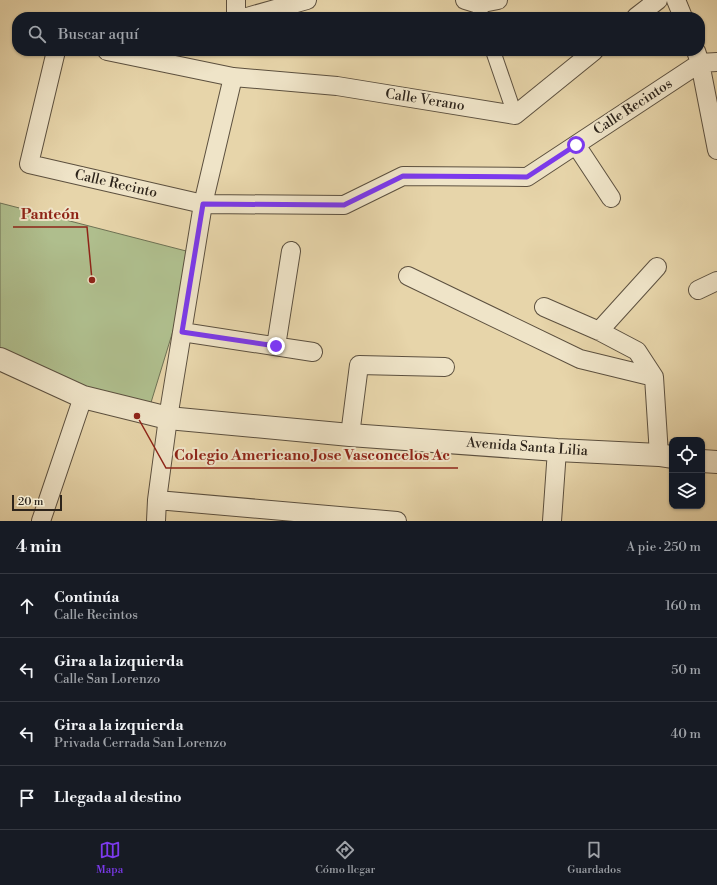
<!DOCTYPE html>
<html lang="es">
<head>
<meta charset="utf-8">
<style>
	body { margin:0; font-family:"Libre Bodoni",serif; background:#20242c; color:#f1f3f6 }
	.controls { position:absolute; right:12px; bottom:12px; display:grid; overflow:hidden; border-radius:8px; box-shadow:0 1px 3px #0004 }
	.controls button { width:36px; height:36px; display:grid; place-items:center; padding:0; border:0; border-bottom:1px solid #363941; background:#171b24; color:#f1f3f6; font:20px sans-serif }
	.scale { position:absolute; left:12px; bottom:10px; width:50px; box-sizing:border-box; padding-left:4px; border:2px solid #2d241b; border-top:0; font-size:11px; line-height:14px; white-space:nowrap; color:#2d241b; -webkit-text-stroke:3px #efe4c8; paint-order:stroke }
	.stop { position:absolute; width:12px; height:12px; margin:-9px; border:3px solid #7c3aed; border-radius:50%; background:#fff }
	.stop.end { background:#7c3aed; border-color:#fff; box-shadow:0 1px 4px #0008 }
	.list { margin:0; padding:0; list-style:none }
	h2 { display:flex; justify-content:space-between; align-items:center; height:52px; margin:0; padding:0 16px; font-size:17px }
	h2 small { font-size:13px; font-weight:400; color:#9ea1a6 }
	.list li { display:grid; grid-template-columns:26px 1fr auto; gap:12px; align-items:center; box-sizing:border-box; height:64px; padding:0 16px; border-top:1px solid #363941 }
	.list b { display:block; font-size:15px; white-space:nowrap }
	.list p { margin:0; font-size:13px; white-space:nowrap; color:#9ea1a6 }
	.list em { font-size:13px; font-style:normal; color:#9ea1a6 }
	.icon { flex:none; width:22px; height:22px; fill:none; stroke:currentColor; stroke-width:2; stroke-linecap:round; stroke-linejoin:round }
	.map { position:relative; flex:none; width:717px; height:521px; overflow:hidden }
	.search { position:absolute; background:#171b24; box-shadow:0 1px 3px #0004; left:12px; right:12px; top:12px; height:44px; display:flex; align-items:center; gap:10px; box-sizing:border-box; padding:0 14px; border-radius:16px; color:#9ea1a6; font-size:15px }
	.sheet { height:308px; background:#171b24 }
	nav { display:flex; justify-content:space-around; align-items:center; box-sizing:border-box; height:56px; border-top:1px solid #363941; background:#171b24; font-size:11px; color:#9ea1a6 }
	nav a { display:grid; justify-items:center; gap:2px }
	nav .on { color:#7c3aed }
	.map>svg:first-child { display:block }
	.green { fill:#afbe8d; stroke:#6e7154 }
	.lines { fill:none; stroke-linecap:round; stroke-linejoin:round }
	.pedestrian-casing { stroke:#5c503f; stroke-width:16 }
	.minor-casing { stroke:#5c503f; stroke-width:20 }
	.tertiary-casing { stroke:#5c503f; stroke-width:24 }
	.pedestrian { stroke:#efe4c8; stroke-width:14 }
	.minor { stroke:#efe4c8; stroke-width:18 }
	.tertiary { stroke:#efe4c8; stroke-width:22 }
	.route { stroke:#7c3aed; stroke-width:5 }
	.labels { text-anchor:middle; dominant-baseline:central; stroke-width:4; stroke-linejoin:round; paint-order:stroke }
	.street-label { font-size:14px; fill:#2d241b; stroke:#efe4c8 }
	.leader { fill:none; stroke:#8f2418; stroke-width:1.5 }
	.callout-dot { fill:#8f2418; stroke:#efe4c8; stroke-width:1.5 }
	.callout-label { font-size:15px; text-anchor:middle; font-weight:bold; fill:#8f2418; stroke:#efe4c8; stroke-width:4; stroke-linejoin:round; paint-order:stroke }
</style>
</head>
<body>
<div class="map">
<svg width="717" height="521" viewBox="0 0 717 521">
	<rect width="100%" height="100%" fill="#e7d5aa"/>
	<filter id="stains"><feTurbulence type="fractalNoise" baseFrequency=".005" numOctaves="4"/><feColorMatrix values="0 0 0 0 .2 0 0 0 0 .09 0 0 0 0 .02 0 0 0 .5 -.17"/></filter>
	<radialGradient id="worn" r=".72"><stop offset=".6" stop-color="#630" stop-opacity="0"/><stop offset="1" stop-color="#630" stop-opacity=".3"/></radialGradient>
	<path class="green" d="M 0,203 L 190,252 L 180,308 L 149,409 L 79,389 L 0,352 Z"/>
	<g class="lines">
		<defs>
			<path id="pedestrian" d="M 478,4 L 482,17
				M 493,51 L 515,115"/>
			<path id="minor" d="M 236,0 L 236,17
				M 465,0 L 478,4 L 498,0
				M 676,0 L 683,17
				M 247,17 L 307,0
				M 636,17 L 658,0
				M 56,51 L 29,164 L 203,204 L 344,205 L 403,176 L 527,177 L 700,63 L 717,62
				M 107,51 L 233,77 L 337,86 L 515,115 L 594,51
				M 696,51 L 700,63 L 717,150
				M 576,145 L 611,198
				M 408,276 L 580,359 L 654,377
				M 698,290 L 717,281
				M 544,307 L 599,331 L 637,351 L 654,377
				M 599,331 L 657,267
				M 182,332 L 313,352
				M 276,346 L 291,251
				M 654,377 L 659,455
				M 350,435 L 359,365 L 445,367
				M 157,500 L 397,521
				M 41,521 L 83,397
				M 156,521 L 157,500 L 168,418 L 203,204 L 233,77
				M 552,521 L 557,450"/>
			<path id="tertiary" d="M 0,359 L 83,397 L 168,418 L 350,435 L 557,450 L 659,455 L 672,457
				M 702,461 L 717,462"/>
		</defs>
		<use href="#pedestrian" class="pedestrian-casing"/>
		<use href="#minor" class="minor-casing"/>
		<use href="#tertiary" class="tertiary-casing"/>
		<use href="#pedestrian" class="pedestrian"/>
		<use href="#minor" class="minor"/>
		<use href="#tertiary" class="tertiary"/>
	</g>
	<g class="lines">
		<path class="route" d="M 276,346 L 182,332 L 203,204 L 344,205 L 403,176 L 527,177 L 576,145"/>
	</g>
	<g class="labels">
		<g class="street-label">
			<text transform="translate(425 100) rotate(9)">Calle Verano</text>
			<text transform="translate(633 107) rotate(-33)">Calle Recintos</text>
			<text transform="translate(116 184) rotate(13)">Calle Recinto</text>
			<text transform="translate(527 447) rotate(4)">Avenida Santa Lilia</text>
		</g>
	</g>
	<path class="leader" d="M92 280L87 227H13M137 416L166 468H458"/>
	<g class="callout-dot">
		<circle cx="92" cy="280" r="4"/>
		<circle cx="137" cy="416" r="4"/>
	</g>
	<g class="callout-label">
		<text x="50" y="219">Panteón</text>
		<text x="312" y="460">Colegio Americano Jose Vasconcelos Ac</text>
	</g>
	<rect width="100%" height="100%" filter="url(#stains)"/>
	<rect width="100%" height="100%" fill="url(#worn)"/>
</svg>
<div class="controls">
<button><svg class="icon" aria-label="locate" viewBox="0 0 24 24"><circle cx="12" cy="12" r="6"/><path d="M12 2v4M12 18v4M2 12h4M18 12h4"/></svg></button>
<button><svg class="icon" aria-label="layers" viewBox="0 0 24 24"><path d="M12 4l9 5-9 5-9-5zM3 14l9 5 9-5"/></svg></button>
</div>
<div class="scale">20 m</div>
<div class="stop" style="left:576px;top:145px"></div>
<div class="stop end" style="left:276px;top:346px"></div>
<div class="search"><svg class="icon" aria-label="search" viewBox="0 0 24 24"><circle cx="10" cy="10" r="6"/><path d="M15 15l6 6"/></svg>Buscar aquí</div>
</div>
<section class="sheet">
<h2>4 min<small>A pie · 250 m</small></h2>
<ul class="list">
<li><svg class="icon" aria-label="ahead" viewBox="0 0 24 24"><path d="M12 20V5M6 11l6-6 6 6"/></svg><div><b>Continúa</b><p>Calle Recintos</p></div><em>160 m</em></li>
<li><svg class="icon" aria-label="left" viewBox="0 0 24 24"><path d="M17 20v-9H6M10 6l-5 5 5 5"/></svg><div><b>Gira a la izquierda</b><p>Calle San Lorenzo</p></div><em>50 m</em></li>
<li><svg class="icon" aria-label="left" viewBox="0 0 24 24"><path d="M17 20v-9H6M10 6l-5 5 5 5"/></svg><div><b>Gira a la izquierda</b><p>Privada Cerrada San Lorenzo</p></div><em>40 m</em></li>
<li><svg class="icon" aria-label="arrive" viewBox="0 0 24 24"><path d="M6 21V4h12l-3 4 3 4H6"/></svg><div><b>Llegada al destino</b></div></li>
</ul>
</section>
<nav>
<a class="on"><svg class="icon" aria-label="map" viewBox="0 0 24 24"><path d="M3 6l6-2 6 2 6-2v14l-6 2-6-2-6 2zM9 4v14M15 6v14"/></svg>Mapa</a>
<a><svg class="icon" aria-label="directions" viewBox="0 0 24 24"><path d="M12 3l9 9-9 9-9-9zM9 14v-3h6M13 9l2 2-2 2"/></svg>Cómo llegar</a>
<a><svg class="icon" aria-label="saved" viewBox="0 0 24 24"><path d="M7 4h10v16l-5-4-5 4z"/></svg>Guardados</a>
</nav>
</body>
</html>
